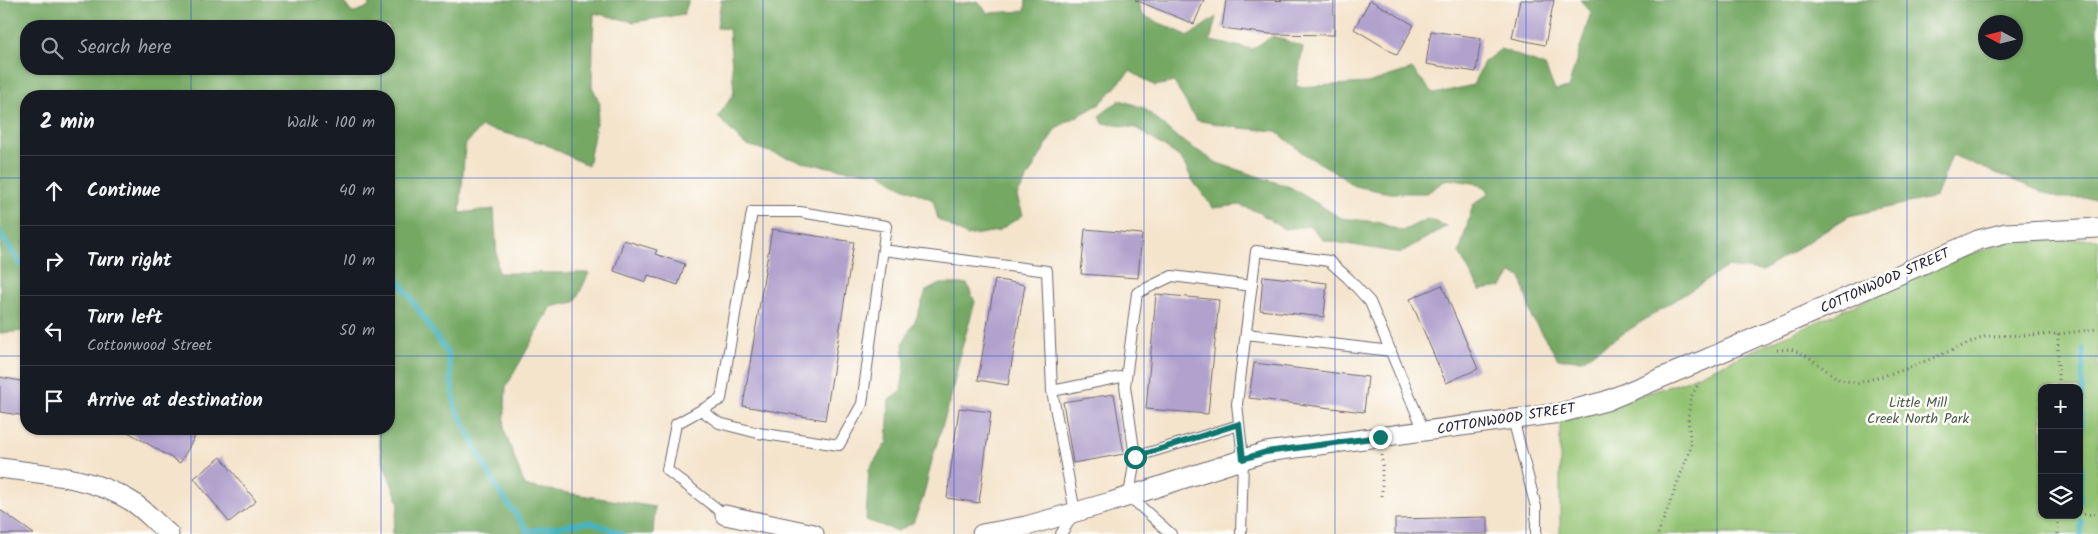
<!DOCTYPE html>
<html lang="en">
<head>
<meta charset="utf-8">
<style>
	body { margin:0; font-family:Kalam,sans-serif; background:#242831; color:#f1f3f6 }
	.controls { position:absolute; right:15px; bottom:15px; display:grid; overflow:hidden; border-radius:10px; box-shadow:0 1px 4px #0004 }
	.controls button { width:45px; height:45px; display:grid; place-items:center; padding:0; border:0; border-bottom:1px solid #363941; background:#171b24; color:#f1f3f6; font:25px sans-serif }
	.compass { position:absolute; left:1978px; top:15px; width:45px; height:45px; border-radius:50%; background:#171b24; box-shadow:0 1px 4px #0004; rotate:277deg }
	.stop { position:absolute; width:15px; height:15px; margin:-11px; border:4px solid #0f766e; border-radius:50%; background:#fff }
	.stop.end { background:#0f766e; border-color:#fff; box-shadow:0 1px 5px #0008 }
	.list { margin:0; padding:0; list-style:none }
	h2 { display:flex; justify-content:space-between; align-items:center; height:65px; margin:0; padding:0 20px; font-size:21px }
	h2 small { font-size:16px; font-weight:400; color:#9ea1a6 }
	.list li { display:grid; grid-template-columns:32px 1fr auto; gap:15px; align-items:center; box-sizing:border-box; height:70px; padding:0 20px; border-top:1px solid #363941 }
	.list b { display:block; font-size:19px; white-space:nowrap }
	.list p { margin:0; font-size:16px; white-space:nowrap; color:#9ea1a6 }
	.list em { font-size:16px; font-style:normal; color:#9ea1a6 }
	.icon { flex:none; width:28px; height:28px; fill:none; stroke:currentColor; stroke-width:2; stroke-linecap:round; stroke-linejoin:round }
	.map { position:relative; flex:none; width:2098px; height:534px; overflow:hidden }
	.search { position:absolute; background:#171b24; box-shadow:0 1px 4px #0004; left:20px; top:20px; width:375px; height:55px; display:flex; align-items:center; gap:12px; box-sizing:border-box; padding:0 18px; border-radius:20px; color:#9ea1a6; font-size:19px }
	.panel { position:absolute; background:#171b24; box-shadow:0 1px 4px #0004; left:20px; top:90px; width:375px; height:345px; border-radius:20px }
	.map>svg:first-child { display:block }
	.green { fill:#92c271; stroke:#5a7256; fill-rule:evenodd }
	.forest { fill:#75a863; stroke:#4c654f; fill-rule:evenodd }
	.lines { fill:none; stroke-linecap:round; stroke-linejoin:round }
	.stream { stroke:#45b4c0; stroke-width:5.5 }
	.building { fill:#b1a2cd }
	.service-casing { stroke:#6c666e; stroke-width:12 }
	.minor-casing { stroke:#6c666e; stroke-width:21 }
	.path { stroke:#6c666e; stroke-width:3; stroke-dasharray:1 4; stroke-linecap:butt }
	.service { stroke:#fff; stroke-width:10 }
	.minor { stroke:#fff; stroke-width:19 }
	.route { stroke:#0f766e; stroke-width:6 }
	.grid { fill:none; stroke:#1d4ed8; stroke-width:1; stroke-opacity:0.55 }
	.labels { text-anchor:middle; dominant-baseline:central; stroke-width:5; stroke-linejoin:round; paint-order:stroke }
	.street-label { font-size:14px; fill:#22223b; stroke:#fdfcf7 }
	.park-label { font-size:14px; fill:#495a4e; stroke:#fdfcf7 }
</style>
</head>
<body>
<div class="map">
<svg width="2098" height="534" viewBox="0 0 2098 534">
	<rect width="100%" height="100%" fill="#fdfcf7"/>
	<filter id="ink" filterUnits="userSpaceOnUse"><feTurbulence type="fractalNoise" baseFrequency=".02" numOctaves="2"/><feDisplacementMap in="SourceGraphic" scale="10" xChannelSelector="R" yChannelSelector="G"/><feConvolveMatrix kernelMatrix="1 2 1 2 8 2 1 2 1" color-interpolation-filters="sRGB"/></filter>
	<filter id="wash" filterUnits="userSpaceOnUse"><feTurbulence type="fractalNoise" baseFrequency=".0096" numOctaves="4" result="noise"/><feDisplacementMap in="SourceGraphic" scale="20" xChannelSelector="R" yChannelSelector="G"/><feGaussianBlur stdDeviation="1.12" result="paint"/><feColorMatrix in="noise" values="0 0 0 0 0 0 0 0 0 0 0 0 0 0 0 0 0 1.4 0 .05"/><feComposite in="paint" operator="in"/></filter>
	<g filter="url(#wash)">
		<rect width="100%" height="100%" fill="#f4e4cc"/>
		<path class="green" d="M 2098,239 L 2098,534 L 1560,534 L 1560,420 L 1683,382 L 1964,256 L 2014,240 ZM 2042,388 L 2079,388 L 2079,515 L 2042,515 Z"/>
		<path class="forest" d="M 0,0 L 342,0 L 352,13 L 369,7 L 368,0 L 689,0 L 684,14 L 634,22 L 594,13 L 592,86 L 600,104 L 588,166 L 543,143 L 481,127 L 465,145 L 460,213 L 494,209 L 498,273 L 589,273 L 575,302 L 551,307 L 506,387 L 504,430 L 525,486 L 655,507 L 653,534 L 392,534 L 399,503 L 382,460 L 377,429 L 389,429 L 389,96 L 26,96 L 26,331 L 0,333 ZM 389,26 L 389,69 L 26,69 L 26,26 Z
			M 721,0 L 951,0 L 956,4 L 977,1 L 988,13 L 1025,11 L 1026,0 L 1137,0 L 1142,15 L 1189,36 L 1216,17 L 1210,41 L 1252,49 L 1273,36 L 1303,47 L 1296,87 L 1368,83 L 1412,69 L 1434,94 L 1473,85 L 1484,62 L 1501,49 L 1545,66 L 1555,90 L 1568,88 L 1591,12 L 1580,0 L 2098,0 L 2098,198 L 2057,198 L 1952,155 L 1936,197 L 1849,216 L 1762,271 L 1727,267 L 1582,360 L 1558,359 L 1532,318 L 1521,277 L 1511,273 L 1502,287 L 1480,290 L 1459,253 L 1473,205 L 1489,193 L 1480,184 L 1447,179 L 1427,193 L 1390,193 L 1354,186 L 1332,170 L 1304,154 L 1276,131 L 1239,128 L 1196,120 L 1174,82 L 1155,86 L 1130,71 L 1100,104 L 1056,128 L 1017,196 L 1023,215 L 998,231 L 967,236 L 938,219 L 933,200 L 898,185 L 879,172 L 845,170 L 802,162 L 744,144 L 718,117 L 734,93 L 729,29 L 717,28 ZM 1986,22 L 2016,22 L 2016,52 L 1986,52 Z
			M 1120,100 L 1144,108 L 1178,138 L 1217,163 L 1290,187 L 1341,218 L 1377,222 L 1402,231 L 1427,219 L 1447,226 L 1400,253 L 1323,240 L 1311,226 L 1284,229 L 1260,213 L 1240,205 L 1213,208 L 1193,181 L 1181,158 L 1136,128 L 1103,123 L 1099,116 Z
			M 940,284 L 967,284 L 975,302 L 961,351 L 950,401 L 933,456 L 923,498 L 913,523 L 897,531 L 866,520 L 869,469 L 887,442 L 889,400 L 901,391 L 905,364 L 903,343 L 916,319 L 926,291 Z"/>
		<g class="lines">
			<path class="stream" d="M 0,233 L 26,272
				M 389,273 L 393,272 L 448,354 L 455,407 L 497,489 L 528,531 L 591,522 L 622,534
				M 2080,501 L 2083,349
				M 2081,534 L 2081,521"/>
		</g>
		<g id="blocks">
			<path class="building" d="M 1135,0 L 1204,0 L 1194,24 Z
				M 1226,0 L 1334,1 L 1334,35 L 1270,34 L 1222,28 Z
				M 1370,0 L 1414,25 L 1397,55 L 1354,29 Z
				M 1520,0 L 1554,0 L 1545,45 L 1512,38 Z
				M 1431,31 L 1481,38 L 1476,72 L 1426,64 Z
				M 772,229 L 854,242 L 825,420 L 743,406 Z
				M 1085,229 L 1142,234 L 1138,278 L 1081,274 Z
				M 624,240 L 657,250 L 655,254 L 685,264 L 678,285 L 648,275 L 646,282 L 614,271 Z
				M 1263,276 L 1327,283 L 1324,317 L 1260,310 Z
				M 995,279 L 1025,285 L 1008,385 L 978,380 Z
				M 1442,285 L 1478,369 L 1446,383 L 1410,299 Z
				M 1156,294 L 1219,300 L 1208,414 L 1146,409 Z
				M 1254,363 L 1368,377 L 1364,412 L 1249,398 Z
				M 0,377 L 26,382 L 26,416 L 0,412 Z
				M 1114,394 L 1124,454 L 1073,463 L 1063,402 Z
				M 959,408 L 991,412 L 979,503 L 947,498 Z
				M 123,429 L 199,429 L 180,463 Z
				M 221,457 L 256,501 L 229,522 L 194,478 Z
				M 0,510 L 34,534 L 0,534 Z
				M 1488,517 L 1488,534 L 1395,534 L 1395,519 Z"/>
		</g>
	</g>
	<g filter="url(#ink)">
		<use href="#blocks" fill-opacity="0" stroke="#6c666e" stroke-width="1"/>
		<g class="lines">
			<defs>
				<path id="service" d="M 883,250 L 1047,271 L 1052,391
					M 1246,334 L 1391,351
					M 701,410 L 719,423 L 758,433 L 839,445 L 862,404 L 886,226 L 800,212 L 752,212 L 721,399 L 676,424 L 667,470 L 725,515
					M 1513,419 L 1536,507 L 1536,534
					M 1135,457 L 1125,386 L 1137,293 L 1172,276 L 1252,286
					M 1061,534 L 1075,512 L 1052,391 L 1126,376
					M 1171,534 L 1129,496 L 1135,457 L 1239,425
					M 1241,534 L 1243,459 L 1237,404 L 1256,251 L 1329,261 L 1348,278 L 1370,302 L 1424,431"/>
				<path id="minor" d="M 0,468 C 44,474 92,477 131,501 C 144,509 156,523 169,534
					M 725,515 L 814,534
					M 982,534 L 1026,526 L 1111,502 L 1266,452 L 1560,413 L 1606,401 L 1704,360 L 1978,240 L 2006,233 L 2098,228"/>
			</defs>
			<use href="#service" class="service-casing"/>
			<use href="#minor" class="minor-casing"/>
			<path class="path" d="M 2058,334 L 2058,388
				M 1777,350 L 1791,349 L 1807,356 L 1840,380 L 1858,383 L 1903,370 L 1987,336 L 2058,334 L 2098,329
				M 1382,455 L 1382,499
				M 2079,514 L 2098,515
				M 1658,534 L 1691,447 L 1688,418 L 1691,397 L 1699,383
				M 2058,534 L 2058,515"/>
			<use href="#service" class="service"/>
			<use href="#minor" class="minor"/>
		</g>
	</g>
	<g class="lines" filter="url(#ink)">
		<path class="route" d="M 1135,457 L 1239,424 L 1243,459 L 1266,452 L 1380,437"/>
	</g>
	<path class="grid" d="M 191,0 L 191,26M 381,0 L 381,26M 572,0 L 572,534M 763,0 L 763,534M 954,0 L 954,534M 1144,0 L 1144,534M 1335,0 L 1335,534M 1526,0 L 1526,534M 1717,0 L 1717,534M 1907,0 L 1907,534M 191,69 L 191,96M 381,69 L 381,96M 0,178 L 26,178M 389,178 L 2098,178M 0,356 L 26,356M 389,356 L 2098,356M 191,429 L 191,534M 381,429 L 381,534"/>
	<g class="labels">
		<g class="street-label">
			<text transform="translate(1885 281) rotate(-24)">COTTONWOOD STREET</text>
			<text transform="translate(1506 419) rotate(-9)">COTTONWOOD STREET</text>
		</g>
		<g class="park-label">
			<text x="1918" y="403">Little Mill<tspan x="1918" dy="16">Creek North Park</tspan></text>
		</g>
	</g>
</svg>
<div class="controls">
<button>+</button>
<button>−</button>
<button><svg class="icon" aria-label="layers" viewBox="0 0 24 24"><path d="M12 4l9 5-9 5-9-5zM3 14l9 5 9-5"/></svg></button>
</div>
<svg class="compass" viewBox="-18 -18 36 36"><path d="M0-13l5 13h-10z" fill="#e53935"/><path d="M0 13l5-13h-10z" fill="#9ea1a6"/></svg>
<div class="stop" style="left:1135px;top:457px"></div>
<div class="stop end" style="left:1380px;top:437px"></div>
<div class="search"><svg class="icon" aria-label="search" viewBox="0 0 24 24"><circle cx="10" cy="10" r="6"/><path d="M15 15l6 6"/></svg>Search here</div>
<section class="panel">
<h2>2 min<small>Walk · 100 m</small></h2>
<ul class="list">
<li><svg class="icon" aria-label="ahead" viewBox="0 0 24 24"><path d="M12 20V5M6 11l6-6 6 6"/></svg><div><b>Continue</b></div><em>40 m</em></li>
<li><svg class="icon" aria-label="right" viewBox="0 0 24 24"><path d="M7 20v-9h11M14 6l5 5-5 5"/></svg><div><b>Turn right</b></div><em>10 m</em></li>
<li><svg class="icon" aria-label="left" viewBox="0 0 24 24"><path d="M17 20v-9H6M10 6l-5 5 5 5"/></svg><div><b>Turn left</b><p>Cottonwood Street</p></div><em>50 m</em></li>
<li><svg class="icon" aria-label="arrive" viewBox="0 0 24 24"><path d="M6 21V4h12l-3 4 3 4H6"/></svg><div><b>Arrive at destination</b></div></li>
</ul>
</section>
</div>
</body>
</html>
